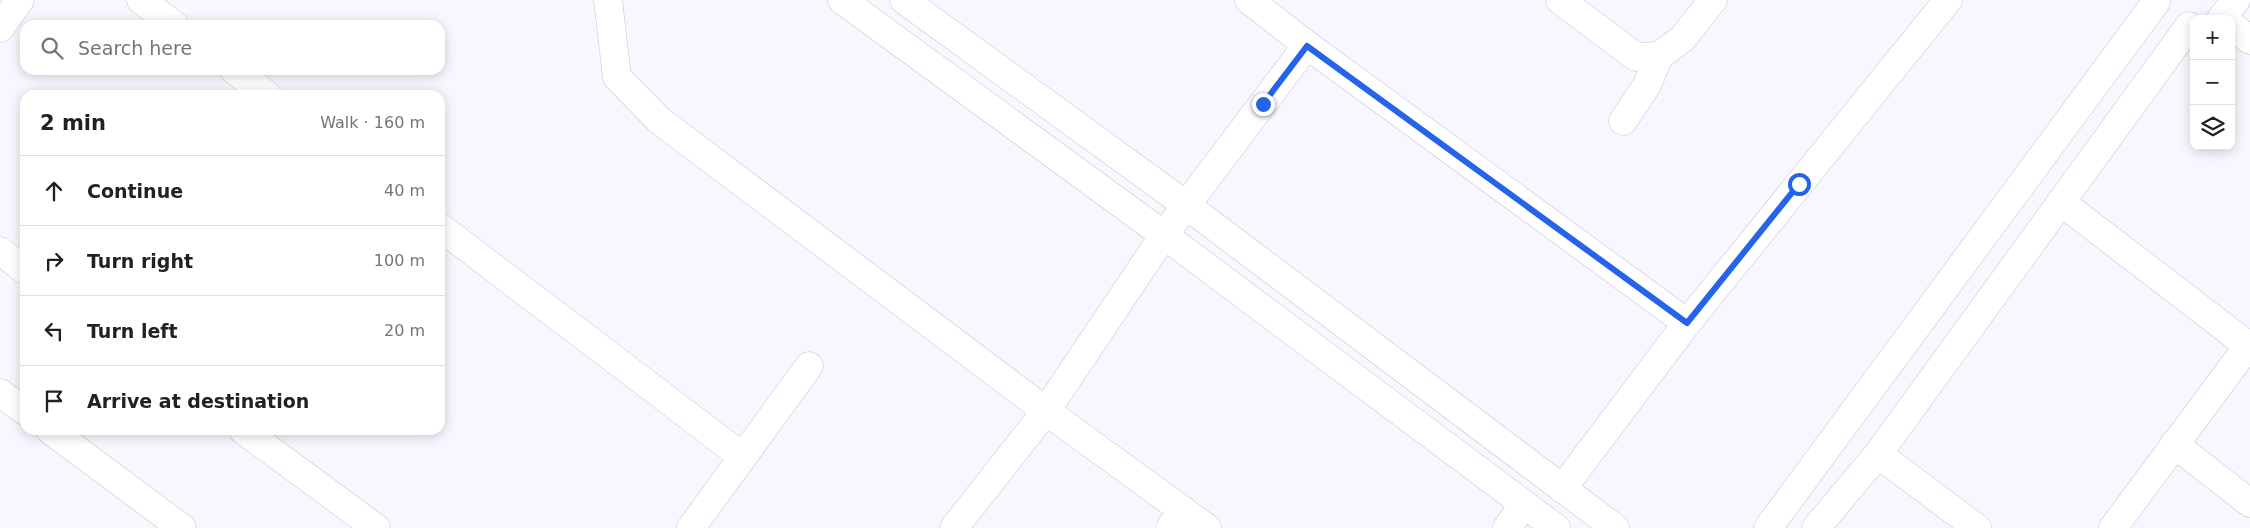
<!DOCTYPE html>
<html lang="en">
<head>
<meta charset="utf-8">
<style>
	body { margin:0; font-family:"DejaVu Sans",sans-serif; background:#f6f6f6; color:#202124 }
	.controls { position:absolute; right:15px; top:15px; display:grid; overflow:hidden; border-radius:10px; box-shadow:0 2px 12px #0003 }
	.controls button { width:45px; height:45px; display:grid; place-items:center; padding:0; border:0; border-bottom:1px solid #e0e0e0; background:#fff; color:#202124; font:25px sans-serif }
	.stop { position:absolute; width:15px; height:15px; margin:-11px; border:4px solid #2563eb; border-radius:50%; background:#fff }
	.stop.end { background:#2563eb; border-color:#fff; box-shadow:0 1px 5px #0008 }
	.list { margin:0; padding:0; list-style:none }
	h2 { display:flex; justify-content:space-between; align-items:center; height:65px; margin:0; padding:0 20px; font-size:21px }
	h2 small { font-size:16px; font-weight:400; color:#757577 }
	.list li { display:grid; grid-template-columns:32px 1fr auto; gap:15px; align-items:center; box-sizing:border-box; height:70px; padding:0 20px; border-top:1px solid #e0e0e0 }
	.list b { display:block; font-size:19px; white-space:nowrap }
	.list em { font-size:16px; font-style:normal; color:#757577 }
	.icon { flex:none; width:28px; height:28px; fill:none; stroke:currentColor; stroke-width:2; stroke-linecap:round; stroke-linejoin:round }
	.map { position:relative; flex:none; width:2250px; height:528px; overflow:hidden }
	.search { position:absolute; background:#fff; box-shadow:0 2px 12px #0003; left:20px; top:20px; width:425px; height:55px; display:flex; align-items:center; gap:12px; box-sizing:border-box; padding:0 18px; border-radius:15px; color:#757577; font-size:19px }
	.panel { position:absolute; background:#fff; box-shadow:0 2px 12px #0003; left:20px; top:90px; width:425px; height:345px; border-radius:15px }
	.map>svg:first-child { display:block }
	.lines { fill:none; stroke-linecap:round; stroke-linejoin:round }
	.minor-casing { stroke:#c5c3cd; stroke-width:29 }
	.minor { stroke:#fff; stroke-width:28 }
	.route { stroke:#2563eb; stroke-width:6 }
</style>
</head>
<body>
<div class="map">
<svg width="2250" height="528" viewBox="0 0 2250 528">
	<rect width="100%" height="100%" fill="#f8f6ff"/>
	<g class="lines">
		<defs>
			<path id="minor" d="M 141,0 L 174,25
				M 608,0 L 617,77 L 659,120 L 1046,411 L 1207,528
				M 842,0 L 1164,235 L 1556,528
				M 904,0 L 1186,205 L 1615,528
				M 1249,0 L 1307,45 L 1687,323
				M 1560,0 L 1636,57 L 1659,56 L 1682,39 L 1713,0
				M 2221,19 L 2236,0
				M 2231,25 L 2250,40
				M 0,28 L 20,0
				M 234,70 L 267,95
				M 1623,121 L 1647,85 L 1659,56
				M 2061,202 L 2250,347
				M 440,227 L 743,457
				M 0,251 L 25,270
				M 0,393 L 25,411
				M 50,430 L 182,528
				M 243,430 L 376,528
				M 2174,444 L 2250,503
				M 1878,454 L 1977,528
				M 1562,489 L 1687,323 L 1948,0
				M 691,528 L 809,366
				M 954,528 L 1046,411 L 1164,235 L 1307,45
				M 1170,528 L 1183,510
				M 1507,528 L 1524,504
				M 1768,528 L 2156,2
				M 1816,528 L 1878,454 L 2189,26
				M 2113,528 L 2248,346"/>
		</defs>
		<use href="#minor" class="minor-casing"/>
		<use href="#minor" class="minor"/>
	</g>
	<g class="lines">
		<path class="route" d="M 1263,104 L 1307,46 L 1687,323 L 1799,184"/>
	</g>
</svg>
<div class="controls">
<button>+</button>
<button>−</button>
<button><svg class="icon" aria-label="layers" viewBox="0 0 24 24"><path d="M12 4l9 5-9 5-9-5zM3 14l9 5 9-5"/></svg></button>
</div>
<div class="stop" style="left:1799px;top:184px"></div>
<div class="stop end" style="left:1263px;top:104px"></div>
<div class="search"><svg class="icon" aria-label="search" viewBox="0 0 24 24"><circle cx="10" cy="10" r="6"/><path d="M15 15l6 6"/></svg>Search here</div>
<section class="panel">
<h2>2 min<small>Walk · 160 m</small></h2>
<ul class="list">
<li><svg class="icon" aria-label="ahead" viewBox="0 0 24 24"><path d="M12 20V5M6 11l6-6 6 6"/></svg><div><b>Continue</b></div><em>40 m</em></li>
<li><svg class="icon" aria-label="right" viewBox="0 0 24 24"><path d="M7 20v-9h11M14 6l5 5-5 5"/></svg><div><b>Turn right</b></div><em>100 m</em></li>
<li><svg class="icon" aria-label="left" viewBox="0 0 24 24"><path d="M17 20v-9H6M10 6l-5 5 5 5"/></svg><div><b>Turn left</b></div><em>20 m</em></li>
<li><svg class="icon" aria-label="arrive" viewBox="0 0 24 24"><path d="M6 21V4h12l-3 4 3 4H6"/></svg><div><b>Arrive at destination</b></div></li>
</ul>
</section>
</div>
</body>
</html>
